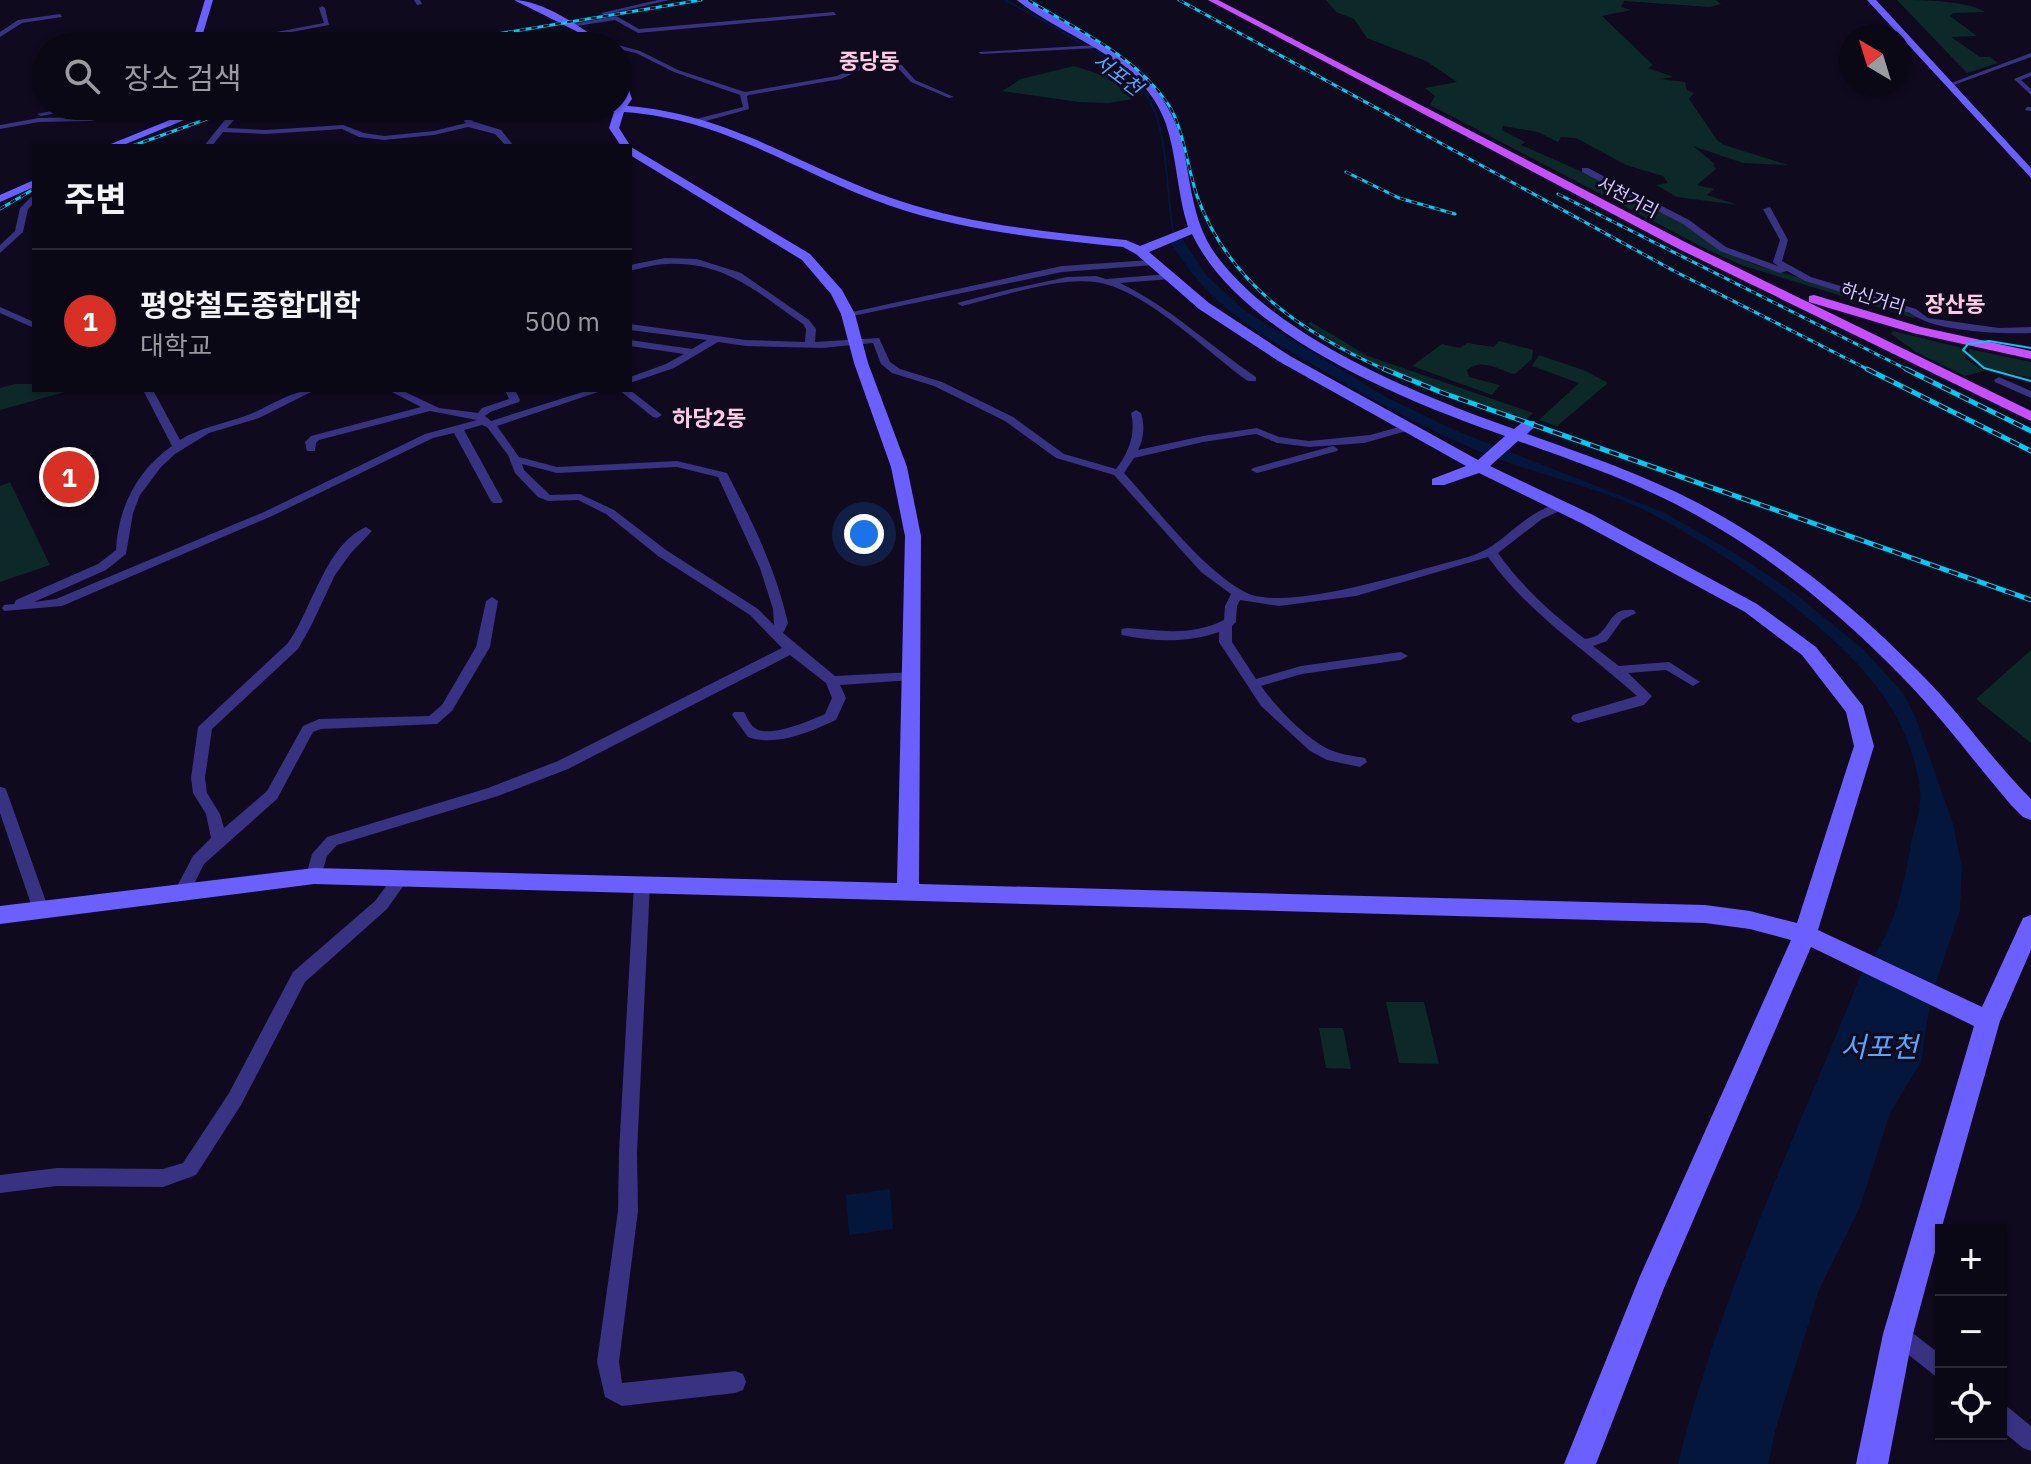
<!DOCTYPE html>
<html lang="ko">
<head>
<meta charset="utf-8">
<style>
	body { margin:0; font-family:"IBM Plex Sans","Noto Sans KR",sans-serif; background:#191623; color:#f1f3f6 }
	.controls { position:absolute; right:24px; bottom:24px; display:grid; overflow:hidden; border-radius:0px; box-shadow:0 2px 6px #0004 }
	.controls button { width:72px; height:72px; display:grid; place-items:center; padding:0; border:0; border-bottom:2px solid #2b2935; background:#0b0816; color:#f1f3f6; font:40px sans-serif }
	.compass { position:absolute; left:1839px; top:24px; width:72px; height:72px; border-radius:50%; background:#0b0816; box-shadow:0 2px 6px #0004; rotate:322deg }
	.you { position:absolute; left:864px; top:534px; width:28px; height:28px; margin:-20px; border:6px solid #fff; border-radius:50%; background:#1a73e8; box-shadow:0 0 0 12px #1a73e833 }
	.badge { display:grid; place-items:center; width:52px; height:52px; border-radius:50%; background:#d93025; color:#fff; font-size:26px; font-weight:700 }
	.pin { position:absolute; translate:-50% -50%; border:4px solid #fff; box-shadow:0 2px 8px #0006 }
	.list { margin:0; padding:0; list-style:none }
	h2 { display:flex; justify-content:space-between; align-items:center; height:104px; margin:0; padding:0 32px; font-size:34px }
	h2 small { font-size:26px; font-weight:400; color:#9a9aa1 }
	.list li { display:grid; grid-template-columns:52px 1fr auto; gap:24px; align-items:center; box-sizing:border-box; height:144px; padding:0 32px; border-top:2px solid #2b2935 }
	.list b { display:block; font-size:30px; white-space:nowrap }
	.list p { margin:0; font-size:26px; white-space:nowrap; color:#9a9aa1 }
	.list em { font-size:26px; font-style:normal; color:#9a9aa1 }
	.icon { flex:none; width:44px; height:44px; fill:none; stroke:currentColor; stroke-width:2; stroke-linecap:round; stroke-linejoin:round }
	.map { position:relative; flex:none; width:2031px; height:1464px; overflow:hidden }
	.search { position:absolute; background:#0b0816; box-shadow:0 2px 6px #0004; left:32px; top:32px; width:600px; height:88px; display:flex; align-items:center; gap:20px; box-sizing:border-box; padding:0 28px; border-radius:44px; color:#9a9aa1; font-size:30px }
	.panel { position:absolute; background:#0b0816; box-shadow:0 2px 6px #0004; left:32px; top:144px; width:600px; height:248px; border-radius:0px }
	.map>svg:first-child { display:block }
	.green { fill:#0d2829 }
	.water { fill:#05163d }
	.lines { fill:none; stroke-linecap:round; stroke-linejoin:round }
	.stream { stroke:#05163d; stroke-width:2 }
	.street { fill:#393181; fill-rule:evenodd }
	.secondary { fill:#6c5fff; fill-rule:evenodd }
	.primary { fill:#c84fff; fill-rule:evenodd }
	.tram { stroke:#00cbf3; stroke-width:2 }
	.rail-far1-casing { stroke:#00cbf3; stroke-width:3 }
	.rail-casing { stroke:#00cbf3; stroke-width:5 }
	.rail-far1 { stroke:#0f0a1e; stroke-width:2; stroke-dasharray:6; stroke-linecap:butt }
	.rail { stroke:#0f0a1e; stroke-width:3; stroke-dasharray:10; stroke-linecap:butt }
	.labels { text-anchor:middle; dominant-baseline:central; stroke-width:6; stroke-linejoin:round; paint-order:stroke }
	.far-street-label { font-size:18px; fill:#d1c8ff; stroke:#0f0a1e }
	.far-water-label { font-size:20px; font-style:italic; fill:#56a6ff; stroke:#0f0a1e }
	.far-quarter-label { font-size:22px; font-weight:bold; fill:#ffcae8; stroke:#0f0a1e }
	.near-water-label { font-size:28px; font-style:italic; fill:#56a6ff; stroke:#0f0a1e }
</style>
</head>
<body>
<div class="map">
<svg width="2031" height="1464" viewBox="0 0 2031 1464">
	<rect width="100%" height="100%" fill="#0f0a1e"/>
	<path class="green" d="M 1326,0 L 1716,0 L 1721,4 L 1710,7 L 1624,1 L 1621,7 L 1631,10 L 1602,16 L 1653,65 L 1648,68 L 1673,77 L 1659,79 L 1685,82 L 1687,90 L 1694,93 L 1689,99 L 1717,140 L 1724,145 L 1788,165 L 1743,163 L 1693,146 L 1715,164 L 1713,165 L 1716,169 L 1697,185 L 1714,189 L 1707,195 L 1738,205 L 1677,197 L 1656,185 L 1668,183 L 1663,176 L 1626,165 L 1576,138 L 1561,137 L 1558,142 L 1538,132 L 1503,126 L 1502,130 L 1525,142 L 1521,145 L 1587,174 L 1682,223 L 1719,248 L 1753,264 L 1893,305 L 1916,317 L 1913,318 L 1744,266 L 1710,251 L 1430,105 L 1435,96 L 1425,88 L 1457,82 L 1426,61 L 1367,38 L 1354,19 L 1336,12 Z
		M 1897,0 C 1921,0 1966,0 1985,12 L 1953,13 L 1950,16 L 1977,36 L 1951,37 L 1980,57 L 1990,57 L 1998,63 L 1967,73 Z
		M 1074,66 L 1127,83 L 1132,91 L 1132,99 L 1109,103 L 1079,102 L 1002,91 L 1021,79 Z
		M 1311,322 L 1368,356 L 1533,413 L 1527,419 C 1454,393 1369,373 1307,323 Z
		M 1893,331 L 1962,348 L 1966,359 L 1984,371 L 1965,376 L 1916,352 L 1891,334 Z
		M 1499,341 L 1533,350 L 1532,359 L 1515,374 C 1503,373 1484,356 1467,370 L 1469,377 L 1500,385 L 1492,395 L 1412,366 L 1442,344 L 1460,348 L 1467,343 L 1494,347 Z
		M 1969,349 L 2031,362 L 2031,378 L 1985,367 L 1969,357 Z
		M 1539,355 L 1586,371 L 1608,383 L 1557,426 L 1539,420 L 1579,383 L 1532,366 Z
		M 15,384 L 34,384 L 34,390 L 72,390 L 0,410 L 0,388 Z
		M 10,482 L 50,565 L 0,582 L 0,486 Z
		M 2031,650 L 2031,743 L 1976,699 Z
		M 1386,1002 L 1424,1002 L 1439,1064 L 1399,1063 Z
		M 1319,1028 L 1343,1028 L 1351,1069 L 1326,1068 Z"/>
	<path class="water" d="M 1181,237 L 1207,276 L 1245,311 L 1386,397 L 1459,432 L 1665,513 L 1738,555 L 1793,592 L 1864,650 L 1903,693 L 1915,716 L 1953,824 L 1962,868 L 1960,910 L 1931,998 L 1921,1062 L 1890,1113 L 1860,1207 L 1819,1290 L 1776,1428 L 1768,1464 L 1678,1464 C 1720,1294 1797,1134 1862,972 C 1893,936 1903,890 1911,844 C 1914,828 1922,807 1920,791 C 1917,761 1904,726 1887,701 C 1842,631 1721,549 1646,511 C 1600,488 1547,477 1498,459 C 1434,434 1374,401 1315,366 C 1279,345 1241,324 1211,294 C 1195,279 1182,260 1170,242 Z
		M 890,1189 L 893,1229 L 849,1235 L 846,1195 Z"/>
	<g class="lines">
		<path class="stream" d="M 1005,0 C 1040,19 1134,69 1151,103 C 1169,139 1166,197 1174,237"/>
		<path class="street" d="M 414,0 L 420,0 L 422,4 L 417,5 Z
			M 658,0 L 670,0 L 604,15 L 601,13 Z
			M 322,6 L 325,8 L 329,25 L 216,46 L 202,46 L 324,23 L 319,8 Z
			M 834,12 L 836,15 L 638,33 L 615,20 L 570,27 L 567,25 L 616,16 L 639,29 Z
			M 60,14 L 62,17 L 22,23 L 0,37 L 0,32 L 18,20 Z
			M 596,39 L 640,51 L 678,70 L 745,92 L 837,76 L 874,59 L 900,63 L 915,80 L 954,97 L 949,98 L 911,82 L 896,66 L 875,63 L 841,79 L 749,95 L 747,96 L 749,109 L 699,123 L 696,119 L 743,107 L 740,95 L 674,72 L 636,53 L 618,49 L 618,46 L 594,42 Z
			M 1098,45 L 1096,48 L 981,54 L 978,52 Z
			M 2031,53 L 2031,57 L 1951,86 L 1946,85 Z
			M 2031,72 L 2031,76 L 2021,80 L 2031,89 L 2031,95 L 2014,79 Z
			M 76,106 L 93,106 L 41,116 L 37,114 Z
			M 158,106 L 175,106 L 90,121 L 39,122 L 0,129 L 0,125 L 39,118 L 90,117 Z
			M 255,106 L 265,106 L 234,120 L 227,128 L 266,130 L 343,125 L 364,133 L 384,136 L 434,131 L 466,123 L 464,121 L 476,106 L 484,106 L 472,121 L 501,130 L 514,146 L 506,146 L 495,134 L 468,127 L 434,135 L 384,140 L 359,137 L 342,129 L 266,134 L 223,132 L 212,146 L 204,146 L 228,116 Z
			M 2027,107 L 2031,107 L 2031,111 L 2025,110 Z
			M 1582,168 L 1588,168 L 1689,220 L 1726,247 L 1778,266 L 1773,262 L 1780,240 L 1763,209 L 1770,207 L 1788,240 L 1782,261 L 1811,277 L 1916,309 L 1928,318 L 1999,328 L 2031,327 L 2031,333 C 1999,334 1935,332 1910,313 L 1805,281 L 1787,271 L 1780,273 L 1720,251 L 1683,224 L 1582,172 Z
			M 31,197 L 34,197 L 34,203 L 28,209 L 23,232 L 0,253 L 0,245 L 15,231 L 20,208 Z
			M 665,258 L 697,259 L 741,273 L 809,320 L 816,329 L 815,342 L 879,338 L 890,362 L 900,369 L 942,382 L 1013,417 L 1064,454 L 1116,469 C 1129,452 1136,434 1131,413 L 1136,410 L 1141,413 C 1145,426 1144,438 1138,450 L 1203,436 L 1257,428 L 1279,437 L 1309,441 L 1370,435 L 1406,425 L 1410,426 L 1410,430 L 1364,443 L 1309,447 L 1277,443 L 1256,434 L 1203,442 L 1134,458 L 1124,473 C 1156,508 1203,570 1245,592 C 1281,612 1394,577 1435,566 C 1451,561 1471,558 1487,549 C 1509,537 1537,502 1564,505 L 1564,509 L 1542,519 L 1498,553 C 1522,587 1552,614 1585,639 C 1587,639 1597,636 1598,635 C 1613,623 1610,608 1634,610 L 1636,613 L 1622,620 L 1607,641 L 1593,646 L 1619,666 L 1669,662 L 1700,682 L 1693,686 L 1666,670 L 1628,673 L 1652,696 L 1644,705 L 1578,723 L 1573,721 L 1571,718 L 1573,715 L 1637,696 C 1586,650 1529,614 1488,557 L 1356,596 L 1279,606 L 1240,600 L 1237,606 L 1236,622 L 1232,626 L 1232,642 L 1256,679 L 1301,666 L 1401,652 L 1408,656 L 1401,660 L 1302,674 L 1261,686 C 1276,707 1309,742 1333,751 C 1343,755 1355,756 1365,758 L 1367,762 L 1360,767 L 1327,760 L 1310,751 L 1261,706 L 1219,642 L 1219,632 C 1188,643 1154,642 1122,635 L 1121,632 L 1122,629 L 1127,628 C 1162,631 1192,636 1224,620 L 1225,606 L 1231,594 L 1201,572 L 1114,475 L 1056,458 L 1005,421 L 934,386 L 892,373 L 881,364 L 873,343 L 822,348 L 746,346 L 718,342 L 674,368 L 630,383 L 630,377 L 666,364 L 684,354 L 630,346 L 630,340 L 692,349 L 707,340 L 630,330 L 630,324 L 746,340 L 805,342 L 806,329 L 803,324 C 758,293 725,261 667,264 C 655,264 642,268 630,271 L 630,265 Z
			M 1151,260 L 1154,261 L 1154,265 L 1062,272 L 848,317 L 843,314 L 1062,266 Z
			M 1168,274 L 1172,277 L 1171,279 L 1120,283 C 1170,307 1210,346 1256,377 L 1256,381 L 1248,381 C 1207,352 1144,288 1095,282 C 1057,277 999,297 962,306 L 957,303 L 1011,289 L 1067,277 L 1096,276 L 1106,279 Z
			M 0,307 L 34,322 L 34,328 L 0,313 Z
			M 1999,377 L 2031,391 L 2031,398 L 1995,382 L 1994,380 Z
			M 143,390 L 153,390 L 180,440 C 201,427 223,424 245,416 C 268,408 290,390 315,390 L 259,418 L 209,433 L 175,454 L 161,467 L 140,495 L 133,513 L 126,554 L 106,570 L 34,602 L 56,599 L 264,512 L 425,434 L 477,420 L 430,411 L 319,440 L 316,443 L 315,451 L 307,451 L 305,442 L 311,436 L 421,407 L 388,390 L 401,390 L 439,408 L 478,413 L 482,408 L 509,399 L 505,390 L 515,390 L 520,400 L 519,402 L 490,412 L 485,416 L 491,421 L 589,390 L 604,390 L 497,426 L 519,457 L 557,467 L 677,461 L 727,473 C 752,521 776,569 788,623 L 783,633 L 835,676 L 913,672 L 920,676 L 913,680 L 840,685 L 846,698 L 836,720 C 810,732 776,747 748,737 L 732,715 L 734,712 L 744,712 C 747,717 750,725 755,728 C 768,739 812,720 825,714 L 832,698 L 826,683 L 790,655 L 568,769 L 498,796 L 337,845 L 327,856 L 320,880 L 308,880 L 306,876 L 312,854 L 327,837 L 488,788 L 558,761 L 782,648 L 750,615 L 658,556 L 606,514 L 578,500 L 548,501 L 538,497 L 515,473 L 508,455 L 487,427 L 482,425 L 464,430 L 503,501 L 501,503 L 493,503 L 491,501 L 454,433 L 433,438 L 272,516 L 62,606 L 4,611 L 2,608 L 4,605 L 14,604 L 16,600 L 98,564 L 116,550 C 118,508 137,470 172,446 ZM 522,464 L 557,473 L 677,467 L 718,477 L 760,568 L 773,609 L 774,625 L 758,609 L 666,550 L 614,510 L 580,494 L 550,495 L 524,470 Z
			M 619,390 L 630,390 L 662,415 L 657,418 L 653,417 Z
			M 1333,446 L 1338,449 L 1337,451 L 1257,473 L 1251,470 L 1253,468 Z
			M 366,527 L 372,531 L 351,553 L 335,575 L 311,626 L 298,649 L 212,729 L 205,778 L 207,793 L 220,814 L 224,828 L 267,791 L 303,726 L 319,719 L 429,716 L 442,705 L 476,647 L 486,601 L 492,597 L 498,601 L 490,647 L 452,711 L 437,724 L 321,729 L 313,732 L 277,799 L 204,864 L 188,896 L 182,898 L 176,896 L 174,892 L 193,856 L 211,838 L 206,814 L 193,793 L 191,778 L 198,727 L 288,643 C 312,610 325,545 366,527 Z
			M 0,787 L 5,788 L 7,792 L 49,910 L 47,914 L 41,916 L 35,914 L 33,910 L 0,813 Z
			M 401,872 L 407,874 L 409,878 L 387,909 L 305,982 L 241,1105 L 196,1175 L 163,1187 L 57,1186 L 0,1193 L 0,1175 L 57,1168 L 163,1169 L 183,1163 L 229,1093 L 293,972 L 375,901 L 395,874 Z
			M 642,878 L 648,880 L 650,884 L 637,1152 L 638,1211 L 619,1362 L 622,1383 L 735,1371 L 743,1374 L 746,1382 L 743,1390 L 735,1393 L 622,1406 L 605,1397 L 597,1362 L 618,1211 L 619,1152 L 634,884 L 636,880 Z
			M 1898,1324 L 1905,1327 L 1941,1355 L 1941,1379 L 1934,1375 L 1891,1341 L 1888,1334 L 1891,1327 Z
			M 2001,1405 L 2009,1408 L 2031,1426 L 2031,1451 L 2023,1448 L 2001,1430 Z"/>
		<path class="secondary" d="M 205,0 L 213,0 L 201,40 L 196,46 L 186,46 L 193,39 Z
			M 514,0 C 540,0 585,27 604,46 L 594,46 L 576,31 Z
			M 1017,0 L 1027,0 C 1089,36 1164,68 1182,143 C 1191,181 1192,220 1214,252 C 1273,337 1419,395 1514,429 L 1524,421 L 1534,421 L 1537,424 L 1527,434 C 1584,454 1642,474 1696,502 C 1779,545 1853,605 1918,671 C 1959,711 1991,759 2031,799 L 2031,820 L 2023,817 L 2011,805 C 1975,763 1943,719 1904,679 C 1833,606 1753,541 1661,497 C 1615,475 1566,458 1518,441 L 1490,466 L 1593,515 L 1757,604 L 1816,647 L 1863,706 L 1874,746 L 1818,930 L 1982,1007 L 2023,918 L 2031,915 L 2031,950 L 2000,1021 L 1941,1230 L 1913,1334 L 1888,1464 L 1856,1464 L 1883,1334 L 1974,1026 L 1811,947 L 1664,1288 L 1596,1464 L 1564,1464 L 1640,1276 L 1791,940 L 1750,929 L 1705,923 L 314,884 L 0,924 L 0,906 L 314,868 L 897,883 L 905,536 L 891,467 L 854,363 L 841,314 L 831,294 L 802,260 L 630,155 L 630,146 L 621,146 L 609,128 L 614,112 L 513,109 L 508,106 L 618,106 L 622,99 L 618,69 L 623,72 L 632,99 L 627,106 C 732,114 802,168 897,200 C 971,225 1049,232 1126,240 L 1140,246 L 1188,227 C 1177,193 1177,157 1166,124 C 1143,57 1067,40 1017,0 ZM 624,112 C 726,119 795,172 888,205 C 963,231 1044,239 1123,247 L 1136,254 L 1199,309 L 1280,362 L 1466,466 L 1432,479 L 1432,485 L 1444,485 L 1479,473 L 1581,523 L 1745,612 L 1802,655 L 1846,712 L 1854,746 L 1797,923 L 1750,911 L 1705,905 L 919,884 L 921,536 L 907,467 L 868,363 L 855,314 L 842,290 L 810,254 L 631,147 L 619,128 ZM 1192,234 C 1240,335 1405,401 1505,436 L 1478,460 L 1290,356 L 1209,303 L 1149,252 Z
			M 1867,0 L 1876,0 L 2031,168 L 2031,178 Z
			M 204,106 L 218,106 L 121,146 L 106,146 Z
			M 34,180 L 34,187 L 0,202 L 0,195 Z"/>
		<path class="primary" d="M 1208,0 L 1218,0 L 1687,243 L 2031,411 L 2031,421 L 1679,249 Z
			M 1814,295 L 1921,327 L 2031,351 L 2031,359 L 1913,333 L 1809,302 L 1809,296 Z"/>
		<path class="tram" d="M 2031,348 L 1989,341 L 1968,344 L 1963,350 L 1984,368 L 2031,381"/>
		<defs>
			<path id="rail-far1" d="M 1028,0 C 1077,30 1135,55 1168,104 C 1183,126 1188,170 1197,196 C 1229,285 1306,335 1388,371
				M 1179,0 L 1676,272 L 1871,371
				M 425,46 L 701,0
				M 132,146 L 243,106
				M 1346,172 L 1399,198 L 1455,214
				M 1558,194 L 1910,371
				M 0,209 L 34,189"/>
			<path id="rail" d="M 1384,369 L 1443,393 L 2031,600
				M 1867,369 L 2031,451
				M 1906,369 L 2031,431"/>
		</defs>
		<use href="#rail-far1" class="rail-far1-casing"/>
		<use href="#rail" class="rail-casing"/>
		<use href="#rail-far1" class="rail-far1"/>
		<use href="#rail" class="rail"/>
	</g>
	<g class="labels">
		<g class="far-street-label">
			<text transform="translate(1628 197) rotate(28)">서천거리</text>
			<text transform="translate(1873 298) rotate(17)">하신거리</text>
		</g>
		<g class="far-water-label">
			<text transform="translate(1118 74) rotate(37)">서포천</text>
		</g>
		<g class="far-quarter-label">
			<text x="869" y="60">중당동</text>
			<text x="1955" y="303">장산동</text>
			<text x="709" y="417">하당2동</text>
		</g>
		<g class="near-water-label">
			<text x="1879" y="1046">서포천</text>
		</g>
	</g>
</svg>
<div class="controls">
<button>+</button>
<button>−</button>
<button><svg class="icon" aria-label="locate" viewBox="0 0 24 24"><circle cx="12" cy="12" r="6"/><path d="M12 2v4M12 18v4M2 12h4M18 12h4"/></svg></button>
</div>
<svg class="compass" viewBox="-18 -18 36 36"><path d="M0-13l5 13h-10z" fill="#e53935"/><path d="M0 13l5-13h-10z" fill="#9a9aa1"/></svg>
<div class="you"></div>
<div class="pin badge" style="left:69px;top:477px">1</div>
<div class="search"><svg class="icon" aria-label="search" viewBox="0 0 24 24"><circle cx="10" cy="10" r="6"/><path d="M15 15l6 6"/></svg>장소 검색</div>
<section class="panel">
<h2>주변<small></small></h2>
<ul class="list">
<li><span class="badge">1</span><div><b>평양철도종합대학</b><p>대학교</p></div><em>500 m</em></li>
</ul>
</section>
</div>
</body>
</html>
